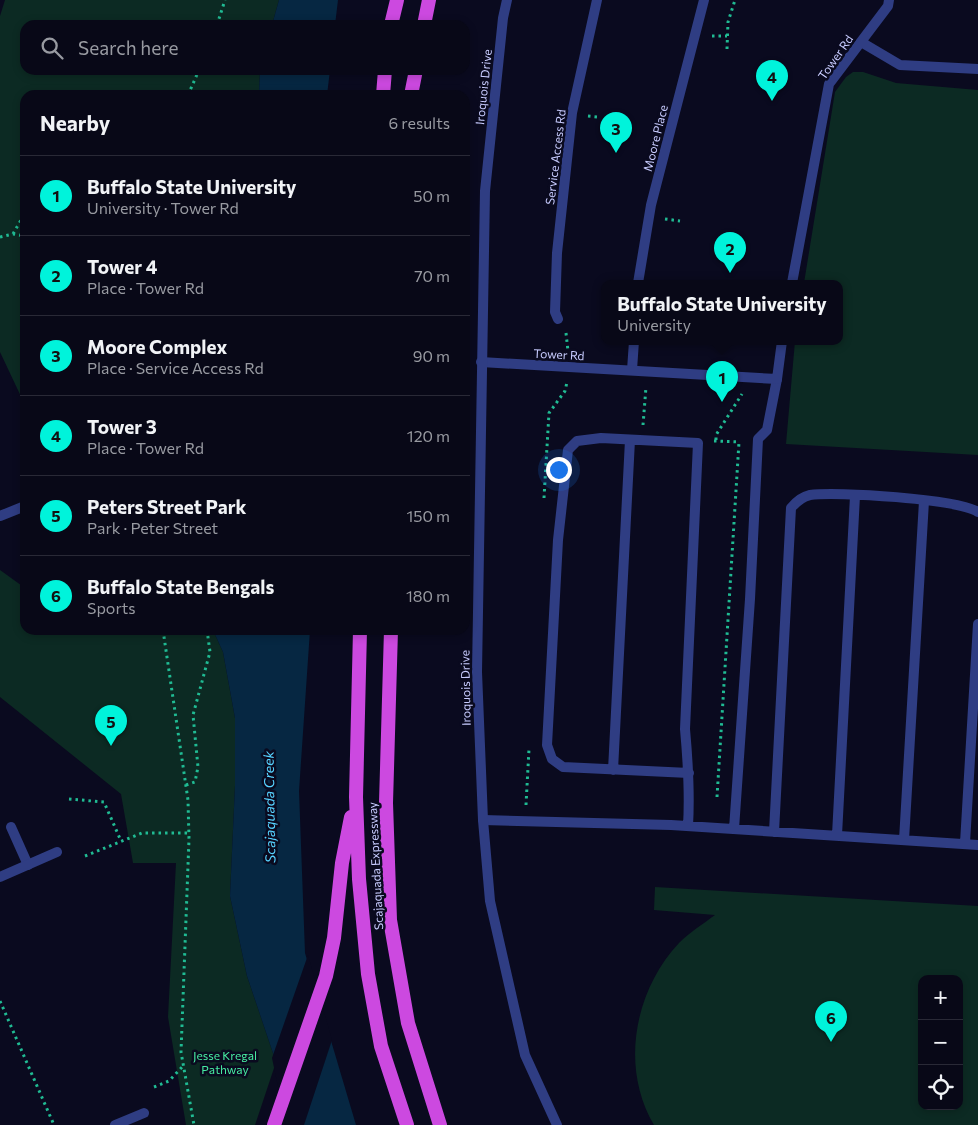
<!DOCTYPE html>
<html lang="en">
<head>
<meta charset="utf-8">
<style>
	body { margin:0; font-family:Commissioner,sans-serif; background:#111120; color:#f1f3f6 }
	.controls { position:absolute; right:15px; bottom:15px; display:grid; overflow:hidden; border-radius:10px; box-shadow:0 2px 8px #0003 }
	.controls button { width:45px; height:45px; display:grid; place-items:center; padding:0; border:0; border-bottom:1px solid #292936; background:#080817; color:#f1f3f6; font:25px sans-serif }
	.you { position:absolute; left:558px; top:469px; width:18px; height:18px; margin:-12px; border:4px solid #fff; border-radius:50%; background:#1a73e8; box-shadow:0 0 0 8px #1a73e833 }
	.badge { display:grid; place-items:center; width:32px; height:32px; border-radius:50%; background:#00f3db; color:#111; font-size:16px; font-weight:700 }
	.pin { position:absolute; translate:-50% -41px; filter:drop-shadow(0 1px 2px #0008) }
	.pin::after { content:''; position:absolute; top:26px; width:18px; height:15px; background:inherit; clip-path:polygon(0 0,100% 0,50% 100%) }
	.popup { position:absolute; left:601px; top:280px; width:242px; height:65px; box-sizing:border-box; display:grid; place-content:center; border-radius:10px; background:#080817; filter:drop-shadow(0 1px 4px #0005); font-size:16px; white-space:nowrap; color:#989aa1 }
	.popup b { font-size:19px; color:#f1f3f6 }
	.popup::after { content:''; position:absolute; left:50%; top:100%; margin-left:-10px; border:10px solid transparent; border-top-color:#080817 }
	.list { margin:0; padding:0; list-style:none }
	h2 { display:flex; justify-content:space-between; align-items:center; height:65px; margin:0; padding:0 20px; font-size:21px }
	h2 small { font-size:16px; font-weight:400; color:#989aa1 }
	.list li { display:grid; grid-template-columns:32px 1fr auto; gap:15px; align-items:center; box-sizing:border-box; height:80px; padding:0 20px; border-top:1px solid #292936 }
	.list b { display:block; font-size:19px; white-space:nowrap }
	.list p { margin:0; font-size:16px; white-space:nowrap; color:#989aa1 }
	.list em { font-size:16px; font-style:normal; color:#989aa1 }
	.icon { flex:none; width:28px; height:28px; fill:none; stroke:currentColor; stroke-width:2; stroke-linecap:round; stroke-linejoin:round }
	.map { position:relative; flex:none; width:978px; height:1125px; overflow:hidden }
	.search { position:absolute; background:#080817; box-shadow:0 2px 8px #0003; left:20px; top:20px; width:450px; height:55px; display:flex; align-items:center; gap:12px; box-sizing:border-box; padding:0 18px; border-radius:15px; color:#989aa1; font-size:19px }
	.panel { position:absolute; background:#080817; box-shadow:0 2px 8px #0003; left:20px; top:90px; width:450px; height:545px; border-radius:15px }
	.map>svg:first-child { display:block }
	.green { fill:#0c2a23; fill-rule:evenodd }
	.water { fill:#062742 }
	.pier { fill:#0a0a1f }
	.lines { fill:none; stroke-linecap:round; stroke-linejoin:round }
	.path { stroke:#20bb93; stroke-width:3; stroke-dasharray:2.5 4; stroke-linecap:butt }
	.service { stroke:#2f3d83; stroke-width:10 }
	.minor { stroke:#2f3d83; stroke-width:10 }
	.tertiary { stroke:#2f3d83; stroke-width:10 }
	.trunk { stroke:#cc49e0; stroke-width:14 }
	.labels { text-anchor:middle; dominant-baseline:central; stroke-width:5; stroke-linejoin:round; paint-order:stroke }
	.street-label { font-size:12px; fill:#c8ccff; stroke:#0a0a1f }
	.park-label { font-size:12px; fill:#47eca2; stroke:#0a0a1f }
	.water-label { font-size:14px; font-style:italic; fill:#56d2ff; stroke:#0a0a1f }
</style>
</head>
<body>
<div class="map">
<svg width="978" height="1125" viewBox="0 0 978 1125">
	<rect width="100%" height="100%" fill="#0a0a1f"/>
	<path class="green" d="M 5,0 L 279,0 L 272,25 L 25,25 L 25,70 L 260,70 L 259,95 L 25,95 L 25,405 L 0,352 L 0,16 Z
		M 853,72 L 863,72 L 896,83 L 978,90 L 978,455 L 786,444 L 795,341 L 840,341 L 840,283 L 804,283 L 835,92 L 846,77 Z
		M 0,570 L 25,588 L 25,630 L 213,630 L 223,652 L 235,718 L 235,786 L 230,896 L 247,976 L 276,1062 L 255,1125 L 186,1125 L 168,1017 L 176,863 L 133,863 L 121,794 L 0,697 Z
		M 655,887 L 978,906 L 978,1125 L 654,1125 C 620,1068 634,991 679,943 C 690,932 703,924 715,915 L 654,910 ZM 922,979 L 959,979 L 959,1106 L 922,1106 Z"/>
	<path class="water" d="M 279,0 L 338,0 L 335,25 L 272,25 Z
		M 260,70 L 330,70 L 327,95 L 259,95 Z
		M 213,630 L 310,630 L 299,791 L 305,953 L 356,1125 L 288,1125 L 276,1062 L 247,976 L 230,896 L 235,786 L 235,718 L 223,652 Z"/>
	<path class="pier" d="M 308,955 L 332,1040 L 304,1125 L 286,1125 L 272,1058 Z"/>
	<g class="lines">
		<path class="path" d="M 217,25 L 225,0
			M 712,36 L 727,36
			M 727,49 L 728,22 L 735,0
			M 188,95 L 199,70
			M 588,116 L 598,117
			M 665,219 L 680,221
			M 13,234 L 25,213
			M 0,237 L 13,234 L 25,236
			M 566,333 L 568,351
			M 643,425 L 646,387
			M 716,440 L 716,435 L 742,394
			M 714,441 L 740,442
			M 544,498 L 549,413 L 565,391 L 567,382
			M 163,630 L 188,800 L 189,839 L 181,1052 L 194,1125
			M 186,785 L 195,782 L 198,767 L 193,715 L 210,652 L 207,630
			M 717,797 L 739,442
			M 69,799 L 104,802 L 121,841
			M 526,805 L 529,749
			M 85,856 L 142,833 L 189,833
			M 0,1001 L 54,1125
			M 154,1087 L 169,1081 L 184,1065"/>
		<path class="service" d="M 638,283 L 651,205 L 704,0
			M 632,370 L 634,341
			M 613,770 L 630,440
			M 483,820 L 671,825 L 978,845
			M 688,826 C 690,793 688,762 685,729 L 698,443 L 601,438 L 577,441 L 568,450 L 558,540 L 547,745 L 552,759 L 563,767 L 689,773
			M 11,827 L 28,865
			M 734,829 L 750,599 L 758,439 L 767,430 L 777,379
			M 774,832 L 791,508 C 796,502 801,497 810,495 C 836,491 958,499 978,512
			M 837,835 L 855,496
			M 904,840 L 924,501
			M 965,843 L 978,624"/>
		<path class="minor" d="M 861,42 L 900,65 L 978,69
			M 792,283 L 829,84 L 888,6 L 889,0
			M 558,319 L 555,312 L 557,253 L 572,113 L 597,0
			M 481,362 L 777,379 L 782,341
			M 0,516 L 25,506
			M 0,877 L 57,852
			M 115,1125 L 144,1113"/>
		<path class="tertiary" d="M 507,0 L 503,18 L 485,191 L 477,672 L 483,820 L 490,901 L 525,1055 L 557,1125"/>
		<path class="trunk" d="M 391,25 L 397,0
			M 424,25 L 429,0
			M 383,95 L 385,70
			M 411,95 L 416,70
			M 360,630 L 356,797 L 359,879 L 368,974 L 381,1046 L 407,1125
			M 391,630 L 386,803 L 390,920 L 408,1023 L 440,1125
			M 274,1125 L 326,976 L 334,938 L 342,863 L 351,817"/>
	</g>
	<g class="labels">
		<g class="street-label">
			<text transform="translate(835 57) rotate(-55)">Tower Rd</text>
			<text transform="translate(483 87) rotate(-84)">Iroquois Drive</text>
			<text transform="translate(655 138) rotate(-76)">Moore Place</text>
			<text transform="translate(555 157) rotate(-83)">Service Access Rd</text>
			<text transform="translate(559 354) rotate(3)">Tower Rd</text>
			<text transform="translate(465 688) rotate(-91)">Iroquois Drive</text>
			<text transform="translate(375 866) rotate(-93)">Scajaquada Expressway</text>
		</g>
		<g class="park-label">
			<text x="225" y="1055">Jesse Kregal<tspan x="225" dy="14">Pathway</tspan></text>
		</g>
		<g class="water-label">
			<text transform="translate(269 807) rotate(-91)">Scajaquada Creek</text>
		</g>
	</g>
</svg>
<div class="controls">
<button>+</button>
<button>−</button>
<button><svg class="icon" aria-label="locate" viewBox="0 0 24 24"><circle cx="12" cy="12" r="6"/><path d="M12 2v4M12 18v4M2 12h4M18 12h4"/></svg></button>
</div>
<div class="you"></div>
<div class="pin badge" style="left:722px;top:402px">1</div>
<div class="popup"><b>Buffalo State University</b>University</div>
<div class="pin badge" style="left:730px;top:273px">2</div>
<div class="pin badge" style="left:616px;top:153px">3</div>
<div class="pin badge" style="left:772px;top:101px">4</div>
<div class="pin badge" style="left:111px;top:746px">5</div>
<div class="pin badge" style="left:831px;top:1042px">6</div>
<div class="search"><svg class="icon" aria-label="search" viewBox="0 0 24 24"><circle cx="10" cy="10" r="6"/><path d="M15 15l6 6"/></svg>Search here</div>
<section class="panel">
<h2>Nearby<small>6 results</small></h2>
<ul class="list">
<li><span class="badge">1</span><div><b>Buffalo State University</b><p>University · Tower Rd</p></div><em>50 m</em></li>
<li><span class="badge">2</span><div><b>Tower 4</b><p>Place · Tower Rd</p></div><em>70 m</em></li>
<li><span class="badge">3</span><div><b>Moore Complex</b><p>Place · Service Access Rd</p></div><em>90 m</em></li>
<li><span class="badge">4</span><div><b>Tower 3</b><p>Place · Tower Rd</p></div><em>120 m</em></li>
<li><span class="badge">5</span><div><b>Peters Street Park</b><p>Park · Peter Street</p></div><em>150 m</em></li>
<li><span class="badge">6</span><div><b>Buffalo State Bengals</b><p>Sports</p></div><em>180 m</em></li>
</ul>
</section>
</div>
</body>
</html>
